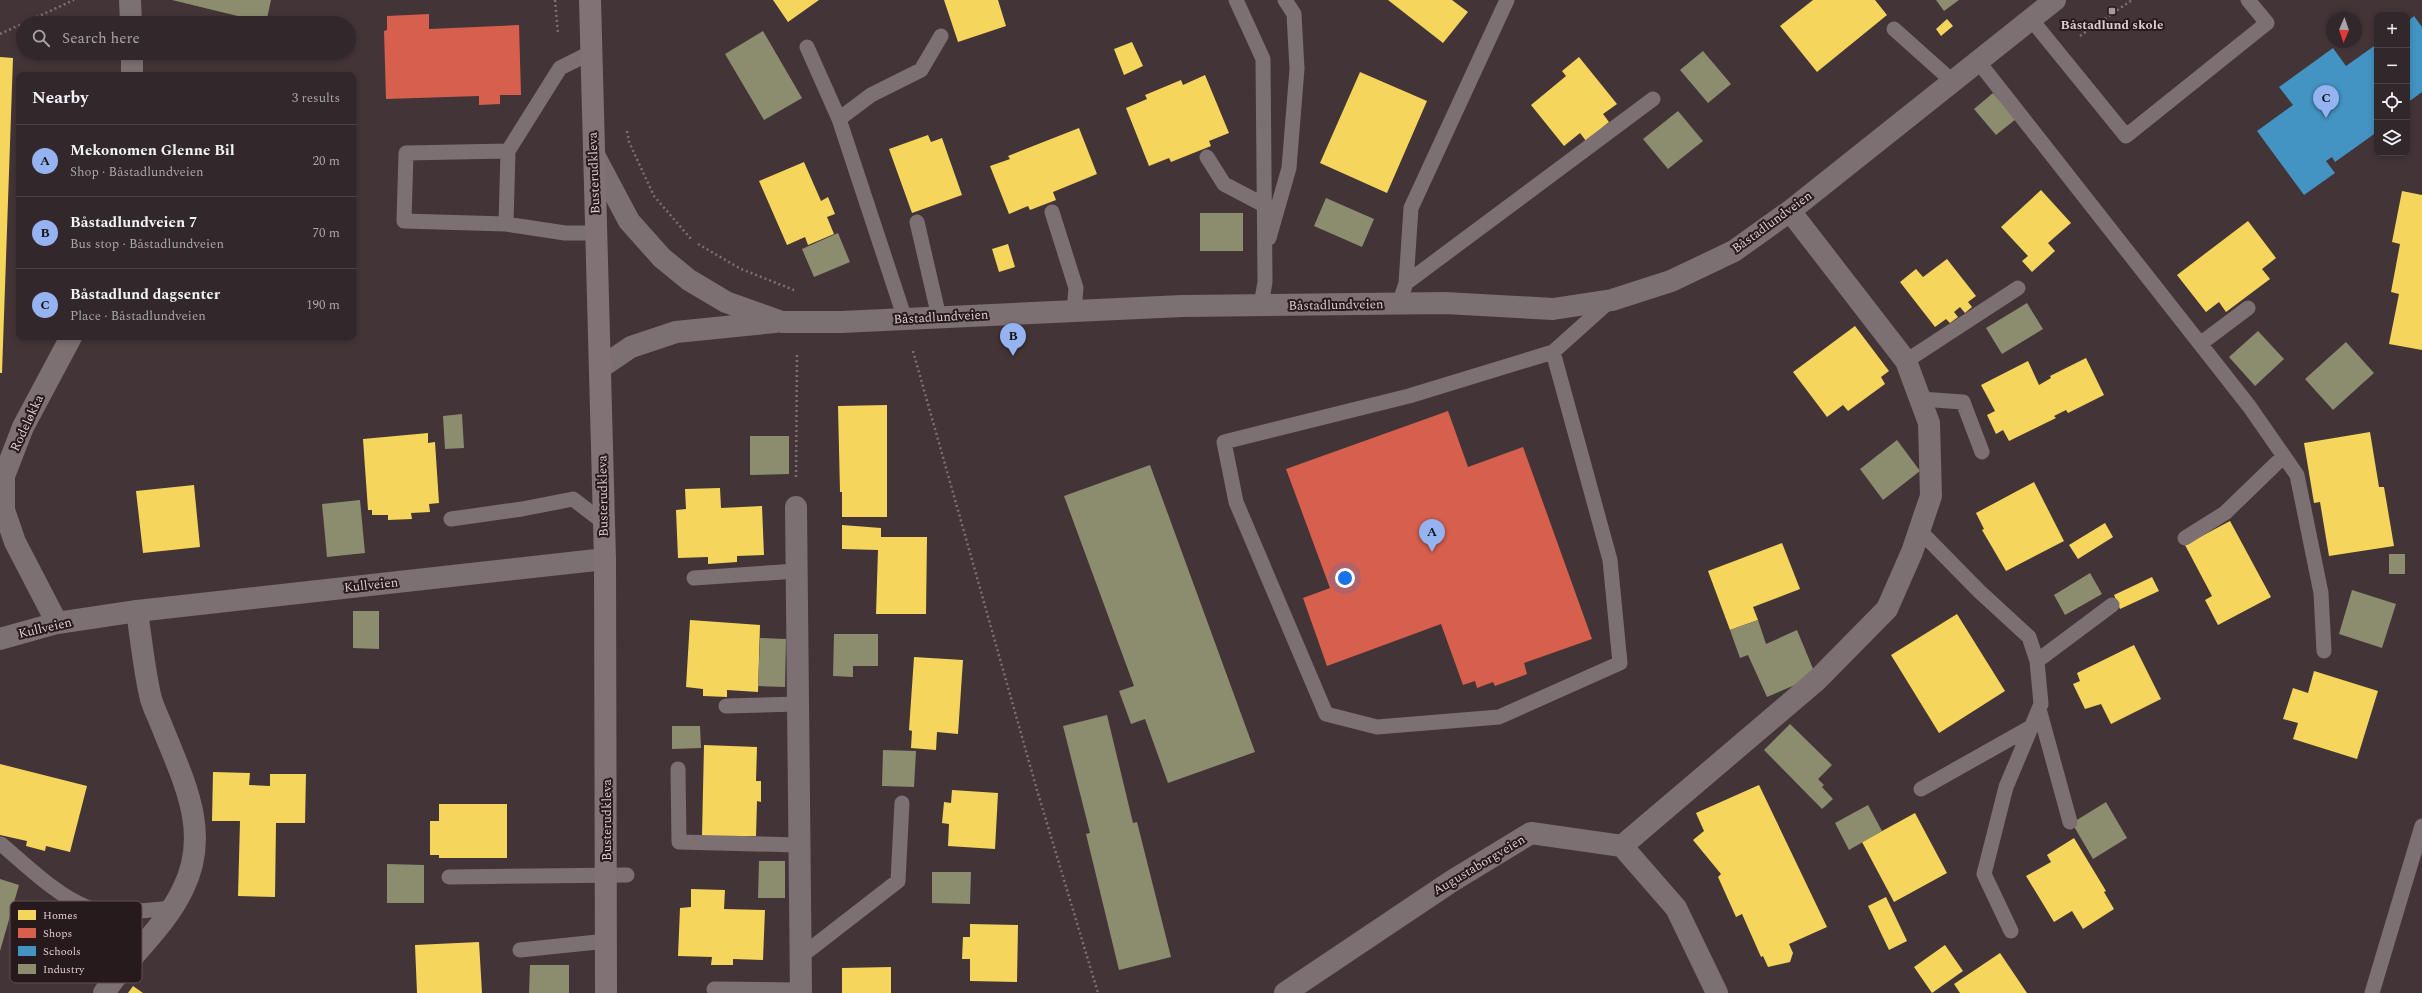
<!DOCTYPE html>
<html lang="en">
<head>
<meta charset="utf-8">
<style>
	body { margin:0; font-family:Spectral,serif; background:#3a2f32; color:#f1f3f6 }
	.controls { position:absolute; right:12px; top:12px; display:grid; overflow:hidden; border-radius:8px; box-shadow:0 2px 6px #0003 }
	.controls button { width:36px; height:36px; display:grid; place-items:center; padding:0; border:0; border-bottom:1px solid #4d4447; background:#32272a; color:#f1f3f6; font:20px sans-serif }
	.compass { position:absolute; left:2326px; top:12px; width:36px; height:36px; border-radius:50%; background:#32272a; box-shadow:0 2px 6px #0003; rotate:182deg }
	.you { position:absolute; left:1345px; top:578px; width:14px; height:14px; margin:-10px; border:3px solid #fff; border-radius:50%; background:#1a73e8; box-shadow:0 0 0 6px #1a73e833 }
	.badge { display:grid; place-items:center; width:26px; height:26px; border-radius:50%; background:#95b2f1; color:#111; font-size:13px; font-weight:700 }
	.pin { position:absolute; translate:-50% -33px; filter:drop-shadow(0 1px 2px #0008) }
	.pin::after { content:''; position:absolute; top:21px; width:14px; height:12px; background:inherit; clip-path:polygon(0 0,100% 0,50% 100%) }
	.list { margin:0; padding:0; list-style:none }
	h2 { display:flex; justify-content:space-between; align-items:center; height:52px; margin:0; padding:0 16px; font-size:17px }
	h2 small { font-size:13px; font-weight:400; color:#a8a5a8 }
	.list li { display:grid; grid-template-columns:26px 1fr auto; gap:12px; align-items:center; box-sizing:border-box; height:72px; padding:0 16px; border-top:1px solid #4d4447 }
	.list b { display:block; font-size:15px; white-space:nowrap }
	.list p { margin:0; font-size:13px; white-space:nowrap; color:#a8a5a8 }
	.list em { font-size:13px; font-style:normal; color:#a8a5a8 }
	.icon { flex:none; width:22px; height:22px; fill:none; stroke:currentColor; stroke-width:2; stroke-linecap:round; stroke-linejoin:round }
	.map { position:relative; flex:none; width:2422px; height:993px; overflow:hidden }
	.search { position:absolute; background:#32272a; box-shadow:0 2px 6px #0003; left:16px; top:16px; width:340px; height:44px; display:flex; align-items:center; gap:10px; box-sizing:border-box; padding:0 14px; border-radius:22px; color:#a8a5a8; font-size:15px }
	.panel { position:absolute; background:#32272a; box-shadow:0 2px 6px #0003; left:16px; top:72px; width:340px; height:268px; border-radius:8px }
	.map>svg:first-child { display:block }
	.homes { fill:#f6d55c }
	.shops { fill:#d6604d }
	.schools { fill:#4393c3 }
	.industry { fill:#8c8c6e }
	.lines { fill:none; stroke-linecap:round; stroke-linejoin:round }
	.path { stroke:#7b7073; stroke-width:2.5; stroke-dasharray:2 3; stroke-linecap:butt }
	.lane { stroke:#7c7072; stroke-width:15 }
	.street { stroke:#7c7072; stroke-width:22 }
	.secondary { stroke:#817275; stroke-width:22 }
	.poi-dot { fill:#a8979b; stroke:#271a1d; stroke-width:1.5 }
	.labels { text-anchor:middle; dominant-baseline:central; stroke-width:4; stroke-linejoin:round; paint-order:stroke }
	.poi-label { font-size:13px; font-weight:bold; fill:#deccd0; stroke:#271a1d }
	.street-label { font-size:13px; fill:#deccd0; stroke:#271a1d }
	.key { fill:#271a1d; stroke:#5e4f53; stroke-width:1 }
	.key-label { font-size:11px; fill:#deccd0 }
</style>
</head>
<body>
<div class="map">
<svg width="2422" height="993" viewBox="0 0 2422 993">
	<rect width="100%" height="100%" fill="#433438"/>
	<path class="homes" d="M 773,0 L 819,0 L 788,22 Z
		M 944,0 L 998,0 L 1006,26 L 958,42 Z
		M 1388,0 L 1452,0 L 1468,12 L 1443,43 Z
		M 1813,0 L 1875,0 L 1887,15 L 1817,72 L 1780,26 Z
		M 1947,19 L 1953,26 L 1941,36 L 1936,29 Z
		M 1132,42 L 1143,66 L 1124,75 L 1114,49 Z
		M 0,57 L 13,58 L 2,373 L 0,373 Z
		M 1579,57 L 1617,104 L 1603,114 L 1609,122 L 1586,141 L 1580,133 L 1564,146 L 1531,105 L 1566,76 L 1562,71 Z
		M 1360,72 L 1427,101 L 1387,193 L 1320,163 Z
		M 1205,75 L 1229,133 L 1209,141 L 1211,146 L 1171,162 L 1169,158 L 1149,166 L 1126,108 L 1147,99 L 1145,95 L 1181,80 L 1183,85 Z
		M 1079,128 L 1097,174 L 1053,192 L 1056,200 L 1030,210 L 1028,206 L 1009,214 L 990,166 L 1010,159 L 1008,156 Z
		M 928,135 L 931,142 L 942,138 L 962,195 L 912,213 L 889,149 Z
		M 804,162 L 821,201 L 828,197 L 835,214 L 827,217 L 834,234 L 808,245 L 805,237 L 787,245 L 759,181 Z
		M 2041,190 L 2071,223 L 2048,243 L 2055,251 L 2032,272 L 2022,261 L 2028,256 L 2001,227 Z
		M 2402,191 L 2422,195 L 2422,350 L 2389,344 L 2399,294 L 2391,292 L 2400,244 L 2392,242 Z
		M 2248,221 L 2276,258 L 2262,269 L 2270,279 L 2226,312 L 2219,302 L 2206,312 L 2177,275 Z
		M 1008,244 L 1015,267 L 999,272 L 992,249 Z
		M 1947,259 L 1976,296 L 1968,302 L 1972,307 L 1965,313 L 1960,307 L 1954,312 L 1958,317 L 1950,323 L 1946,319 L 1935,327 L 1900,282 L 1916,269 L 1923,277 Z
		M 1855,326 L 1889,371 L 1881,377 L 1885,384 L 1848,411 L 1843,405 L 1827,417 L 1793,372 Z
		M 2086,358 L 2104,395 L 2068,413 L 2066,410 L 2054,416 L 2056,418 L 2009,441 L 2003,430 L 1996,434 L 1987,415 L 1995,411 L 1981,385 L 2028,361 L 2039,385 L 2051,378 L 2050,376 Z
		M 887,405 L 887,517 L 842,517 L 842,492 L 840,492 L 838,406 Z
		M 2370,432 L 2379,487 L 2384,487 L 2394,546 L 2329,556 L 2320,502 L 2314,503 L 2304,443 Z
		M 428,433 L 428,443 L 435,442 L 439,503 L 429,504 L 430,512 L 411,513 L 412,519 L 388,520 L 388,515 L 372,515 L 372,510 L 368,510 L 363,439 Z
		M 2034,482 L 2064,541 L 2006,571 L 1982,530 L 1984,529 L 1976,513 Z
		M 194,485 L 200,547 L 143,553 L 136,491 Z
		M 720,488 L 721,508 L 762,506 L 764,555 L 737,556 L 737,562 L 708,564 L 708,557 L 678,558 L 676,510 L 686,509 L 685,489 Z
		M 2230,521 L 2271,597 L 2218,625 L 2205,600 L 2212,596 L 2185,545 Z
		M 2105,523 L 2113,537 L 2078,559 L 2069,545 Z
		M 842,525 L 881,528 L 881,537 L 927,537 L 926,614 L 876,614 L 878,550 L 842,549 Z
		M 1782,543 L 1800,589 L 1753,607 L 1758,620 L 1730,630 L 1708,571 Z
		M 2152,577 L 2159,591 L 2120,609 L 2114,595 Z
		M 1957,614 L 2005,691 L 1939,733 L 1891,655 Z
		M 690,620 L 760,625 L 758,692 L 727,690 L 727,697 L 703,696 L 703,689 L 686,687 Z
		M 2134,645 L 2161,699 L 2111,724 L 2101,704 L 2085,709 L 2073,684 L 2080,681 L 2077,673 Z
		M 914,657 L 963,660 L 958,734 L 937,732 L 936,750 L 911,748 L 912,731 L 909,730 Z
		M 2314,671 L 2378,691 L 2357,759 L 2293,739 L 2298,723 L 2283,719 L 2293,688 L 2308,693 Z
		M 704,745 L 757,747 L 756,781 L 761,781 L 761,802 L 757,801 L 756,836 L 702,836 Z
		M 0,764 L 87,786 L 70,852 L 46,846 L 45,851 L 26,846 L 27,841 L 0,835 Z
		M 213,772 L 250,773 L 249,785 L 270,786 L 270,774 L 306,774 L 305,823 L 276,823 L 275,897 L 238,896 L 240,821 L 212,821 Z
		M 1759,785 L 1827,927 L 1789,944 L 1793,953 L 1790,962 L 1768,967 L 1763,956 L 1761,957 L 1742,914 L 1736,917 L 1718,877 L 1721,874 L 1693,840 L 1704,831 L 1696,813 Z
		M 952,790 L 998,793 L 995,849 L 948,846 L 949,824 L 942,823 L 944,802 L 951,803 Z
		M 439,804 L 507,804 L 507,858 L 439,858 L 439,855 L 430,855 L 430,821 L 439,821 Z
		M 1915,813 L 1947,873 L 1894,902 L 1862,842 Z
		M 2074,838 L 2106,891 L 2104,892 L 2114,909 L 2083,929 L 2072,911 L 2054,922 L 2026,876 L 2051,862 L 2047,855 Z
		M 691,889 L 725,890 L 724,909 L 765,910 L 763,960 L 733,959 L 733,965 L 711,965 L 712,957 L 678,956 L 680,908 L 691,907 Z
		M 1886,897 L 1907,941 L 1889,950 L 1868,906 Z
		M 970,924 L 1018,925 L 1017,982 L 970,981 L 970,959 L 962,959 L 963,937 L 970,937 Z
		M 479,942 L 482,993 L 417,993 L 415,945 Z
		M 1945,945 L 1963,971 L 1932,993 L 1914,967 Z
		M 2000,953 L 2027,993 L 1960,993 L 1954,984 Z
		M 891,967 L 891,993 L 842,993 L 842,968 Z
		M 133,986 L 143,993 L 128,993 Z"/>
	<path class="shops" d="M 429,14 L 429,29 L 519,25 L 521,95 L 500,95 L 500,104 L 479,105 L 479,96 L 386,99 L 384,31 L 387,30 L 387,16 Z
		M 1448,411 L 1468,467 L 1523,447 L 1592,639 L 1524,663 L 1527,674 L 1495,686 L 1493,682 L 1477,688 L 1475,681 L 1463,685 L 1441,624 L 1327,666 L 1303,598 L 1330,588 L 1286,469 Z"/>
	<path class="schools" d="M 2414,16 L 2422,27 L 2422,92 L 2407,103 L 2407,22 Z
		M 2377,44 L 2377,132 L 2335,162 L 2332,157 L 2326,161 L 2335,173 L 2304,195 L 2257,131 L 2293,105 L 2279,87 L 2333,48 L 2346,66 Z"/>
	<path class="industry" d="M 172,0 L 271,0 L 266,23 Z
		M 1936,0 L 1959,0 L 1944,11 Z
		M 763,31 L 802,98 L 764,120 L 725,54 Z
		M 1703,51 L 1731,84 L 1708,103 L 1680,70 Z
		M 1993,93 L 2016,119 L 1996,135 L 1974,109 Z
		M 1678,111 L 1703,141 L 1668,169 L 1643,139 Z
		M 1326,198 L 1374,219 L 1362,247 L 1314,226 Z
		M 1200,213 L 1243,213 L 1243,251 L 1200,251 Z
		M 838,233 L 850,262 L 814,277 L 802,249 Z
		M 2027,303 L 2043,329 L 2002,354 L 1986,328 Z
		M 2258,331 L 2284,359 L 2255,386 L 2229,357 Z
		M 2346,342 L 2374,373 L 2333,410 L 2305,379 Z
		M 462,414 L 464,448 L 445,449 L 443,416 Z
		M 750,436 L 789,436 L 789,474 L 750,475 Z
		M 1897,440 L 1920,471 L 1883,500 L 1860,469 Z
		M 1150,465 L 1255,752 L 1168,783 L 1145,719 L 1131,724 L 1119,691 L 1134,686 L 1064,496 Z
		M 360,500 L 365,553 L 327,557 L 322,504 Z
		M 2389,554 L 2405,554 L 2405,574 L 2389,574 Z
		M 2090,573 L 2102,594 L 2065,615 L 2054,595 Z
		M 2352,590 L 2396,604 L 2382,648 L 2339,634 Z
		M 353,611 L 379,611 L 379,649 L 353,648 Z
		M 1758,620 L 1766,644 L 1797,630 L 1816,676 L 1767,697 L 1748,655 L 1740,658 L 1730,630 Z
		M 834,634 L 878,634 L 878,666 L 853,666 L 853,677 L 833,676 Z
		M 760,638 L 786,639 L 785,687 L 758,686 Z
		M 1107,715 L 1133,823 L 1137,822 L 1171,957 L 1119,970 L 1086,834 L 1090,833 L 1063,726 Z
		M 1790,724 L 1832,765 L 1818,779 L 1824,785 L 1822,787 L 1833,799 L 1822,809 L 1764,750 Z
		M 672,726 L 700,726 L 701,748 L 672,749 Z
		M 883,750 L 916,751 L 914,787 L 882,786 Z
		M 2106,802 L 2127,838 L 2093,859 L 2072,823 Z
		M 1868,805 L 1882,831 L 1849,850 L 1835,823 Z
		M 759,861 L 785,861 L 785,898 L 758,898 Z
		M 387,864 L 424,865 L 424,903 L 387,903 Z
		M 932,872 L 971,872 L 970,904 L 932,903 Z
		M 0,879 L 19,885 L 0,951 Z
		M 530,965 L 569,965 L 569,993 L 529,993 Z"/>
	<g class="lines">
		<path class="path" d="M 555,0 L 558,33
			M 0,34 L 74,0
			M 2080,36 L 2132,0
			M 627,131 L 629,142 L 654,196 L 691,239
			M 698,244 L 741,269 L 794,290
			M 913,351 L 1037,790 L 1098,993
			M 796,477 L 797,354"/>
		<path class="lane" d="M 1236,0 L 1263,59 L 1265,282 L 1261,305
			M 2030,18 L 2126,136 L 2267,23 L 2248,0
			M 1894,29 L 1951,80
			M 807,47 L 839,119 L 905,319
			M 1977,60 L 2249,406 L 2297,475 L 2321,593 L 2324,651
			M 839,119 L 871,95 L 921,70 L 941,36
			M 508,151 L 560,68 L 590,53
			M 1207,157 L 1224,184 L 1264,205
			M 1052,212 L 1076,288 L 1074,311
			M 917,222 L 939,317
			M 506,224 L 508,151 L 406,153 L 404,221 L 506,224 L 565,233 L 596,233
			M 1269,238 L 1289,168 L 1297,69 L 1294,14 L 1285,0
			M 1406,283 L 1653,99
			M 1399,304 L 1406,283 L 1411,208 L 1507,0
			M 2200,344 L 2248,308
			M 1553,352 L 1610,560 L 1620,663 L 1499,717 L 1377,727 L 1326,714 L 1236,502 L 1224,442 L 1409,396 L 1553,352 L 1611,300
			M 1906,361 L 2018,288
			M 1920,399 L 1963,402 L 1982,452
			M 451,519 L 522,509 L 573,499 L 603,522
			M 1920,531 L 1979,591 L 2029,637 L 2037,661 L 2041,704 L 2006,787 L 1984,874 L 2011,931
			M 2185,538 L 2225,513 L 2284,456
			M 694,578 L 797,571
			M 2037,661 L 2112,605
			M 726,706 L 798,704
			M 2039,709 L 2070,822
			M 678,769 L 679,842 L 799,845
			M 1921,789 L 2031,727
			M 1,844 C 25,864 57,896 87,907 C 114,916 146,910 173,908
			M 449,877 L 627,875
			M 520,950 L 607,941
			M 800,957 L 898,881 L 902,803
			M 714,989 L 800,990
			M 2372,993 L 2422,826"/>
		<path class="street" d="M 130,0 L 131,23
			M 132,53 L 132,75
			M 594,155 L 629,221 L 662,258 L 689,280 L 726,302 L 782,322 L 841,322 L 1182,306 L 1445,303 L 1553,309 L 1612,300 L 1671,281 L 1734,251 L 1790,211 L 2055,0
			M 600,368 L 631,347 L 676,332 L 775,322
			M 796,507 L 801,993
			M 57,623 L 15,542 L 4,510 L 4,476 L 23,427 L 71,337
			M 0,639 L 57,623 L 137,611 L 605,559
			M 1622,846 L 1817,680 L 1887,609 L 1912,552 L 1931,496 L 1929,423 L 1906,361 L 1790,211
			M 104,993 C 128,957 164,929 183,889 C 212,831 182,778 161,724 C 157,714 152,705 150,695 C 144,668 141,639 137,611
			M 1285,993 L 1452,881 L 1531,833 L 1622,846 L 1676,908 L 1717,993"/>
		<path class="secondary" d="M 590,0 L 605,559 L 606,993"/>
	</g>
	<rect class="poi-dot" x="2108" y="7" width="8" height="8" rx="2"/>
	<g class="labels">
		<g class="poi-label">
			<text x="2112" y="25">Båstadlund skole</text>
		</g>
		<g class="street-label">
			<text transform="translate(594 173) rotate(-92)">Busterudkleva</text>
			<text transform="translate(1772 222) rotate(-36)">Båstadlundveien</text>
			<text transform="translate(1336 305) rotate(-1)">Båstadlundveien</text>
			<text transform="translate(941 317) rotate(-3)">Båstadlundveien</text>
			<text transform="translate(27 423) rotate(-65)">Rodeløkka</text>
			<text transform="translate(603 496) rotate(-91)">Busterudkleva</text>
			<text transform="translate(371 585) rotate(-6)">Kullveien</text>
			<text transform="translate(45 628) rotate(-13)">Kullveien</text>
			<text transform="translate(607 820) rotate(-90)">Busterudkleva</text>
			<text transform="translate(1479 865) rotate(-31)">Augustaborgveien</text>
		</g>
	</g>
	<rect x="10" y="901" width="132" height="82" rx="6" class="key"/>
	<rect x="18" y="910" width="18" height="10" fill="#f6d55c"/>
	<rect x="18" y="928" width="18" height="10" fill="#d6604d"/>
	<rect x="18" y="946" width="18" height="10" fill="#4393c3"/>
	<rect x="18" y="964" width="18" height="10" fill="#8c8c6e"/>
	<g class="key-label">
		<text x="43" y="919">Homes</text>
		<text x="43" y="937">Shops</text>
		<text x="43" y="955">Schools</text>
		<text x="43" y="973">Industry</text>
	</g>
</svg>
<div class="controls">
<button>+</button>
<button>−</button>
<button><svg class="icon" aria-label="locate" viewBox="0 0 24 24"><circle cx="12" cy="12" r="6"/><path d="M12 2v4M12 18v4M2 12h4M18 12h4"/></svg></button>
<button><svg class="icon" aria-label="layers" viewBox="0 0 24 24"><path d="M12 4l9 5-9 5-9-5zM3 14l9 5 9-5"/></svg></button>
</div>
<svg class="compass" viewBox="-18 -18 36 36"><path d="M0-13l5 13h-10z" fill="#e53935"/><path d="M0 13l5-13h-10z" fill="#a8a5a8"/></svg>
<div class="you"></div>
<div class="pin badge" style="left:1432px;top:552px">A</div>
<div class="pin badge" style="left:1013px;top:356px">B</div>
<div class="pin badge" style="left:2326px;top:118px">C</div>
<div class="search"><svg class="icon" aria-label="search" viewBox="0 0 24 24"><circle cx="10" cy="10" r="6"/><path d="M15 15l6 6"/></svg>Search here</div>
<section class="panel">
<h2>Nearby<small>3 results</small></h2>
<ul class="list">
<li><span class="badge">A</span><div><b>Mekonomen Glenne Bil</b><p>Shop · Båstadlundveien</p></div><em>20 m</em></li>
<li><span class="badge">B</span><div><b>Båstadlundveien 7</b><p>Bus stop · Båstadlundveien</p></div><em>70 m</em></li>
<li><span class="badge">C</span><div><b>Båstadlund dagsenter</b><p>Place · Båstadlundveien</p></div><em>190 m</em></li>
</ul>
</section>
</div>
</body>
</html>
